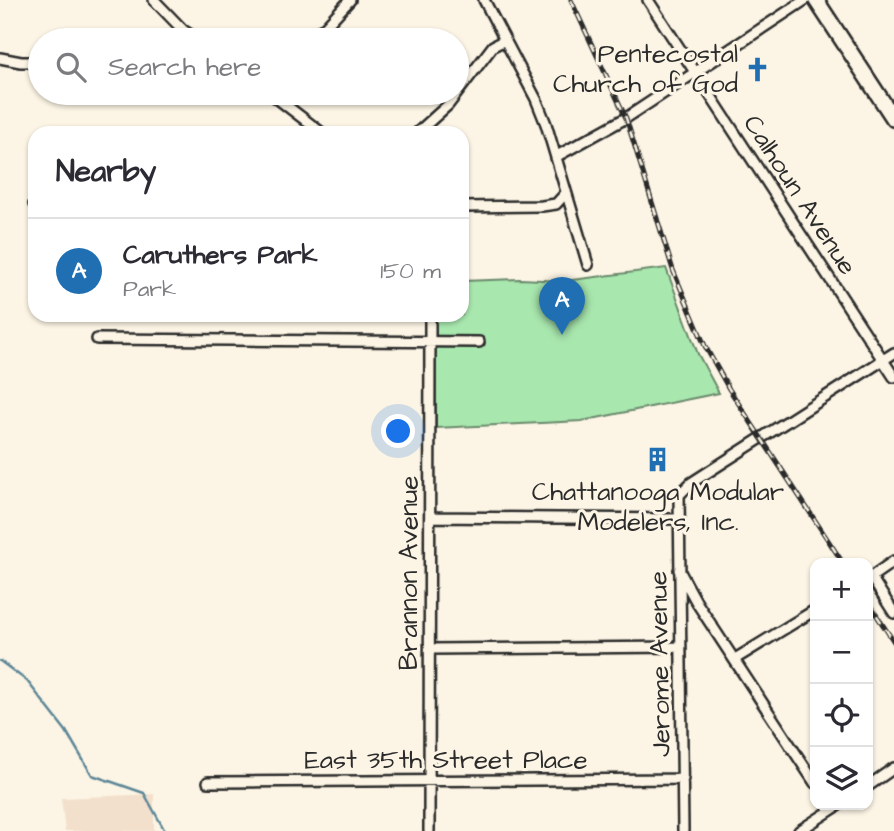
<!DOCTYPE html>
<html lang="en">
<head>
<meta charset="utf-8">
<style>
	body { margin:0; font-family:"Architects Daughter",sans-serif; background:#f2f2f3; color:#2b2b33 }
	.controls { position:absolute; right:21px; bottom:21px; display:grid; overflow:hidden; border-radius:14px; box-shadow:0 2px 5px #0004 }
	.controls button { width:63px; height:63px; display:grid; place-items:center; padding:0; border:0; border-bottom:2px solid #e1e1e2; background:#fff; color:#2b2b33; font:35px sans-serif }
	.you { position:absolute; left:399px; top:432px; width:24px; height:24px; margin:-18px; border:5px solid #fff; border-radius:50%; background:#1a73e8; box-shadow:0 0 0 10px #1a73e833 }
	.badge { display:grid; place-items:center; width:46px; height:46px; border-radius:50%; background:#1f6fb2; color:#fff; font-size:23px; font-weight:700 }
	.pin { position:absolute; translate:-50% -58px; filter:drop-shadow(0 2px 4px #0008) }
	.pin::after { content:''; position:absolute; top:37px; width:24px; height:21px; background:inherit; clip-path:polygon(0 0,100% 0,50% 100%) }
	.list { margin:0; padding:0; list-style:none }
	h2 { display:flex; justify-content:space-between; align-items:center; height:91px; margin:0; padding:0 28px; font-size:30px }
	h2 small { font-size:23px; font-weight:400; color:#7c7c81 }
	.list li { display:grid; grid-template-columns:46px 1fr auto; gap:21px; align-items:center; box-sizing:border-box; height:105px; padding:0 28px; border-top:2px solid #e1e1e2 }
	.list b { display:block; font-size:26px; white-space:nowrap }
	.list p { margin:0; font-size:23px; white-space:nowrap; color:#7c7c81 }
	.list em { font-size:23px; font-style:normal; color:#7c7c81 }
	.icon { flex:none; width:38px; height:38px; fill:none; stroke:currentColor; stroke-width:2; stroke-linecap:round; stroke-linejoin:round }
	.map { position:relative; flex:none; width:894px; height:831px; overflow:hidden }
	.search { position:absolute; background:#fff; box-shadow:0 2px 5px #0004; left:28px; top:28px; width:441px; height:77px; display:flex; align-items:center; gap:18px; box-sizing:border-box; padding:0 24px; border-radius:38px; color:#7c7c81; font-size:26px }
	.panel { position:absolute; background:#fff; box-shadow:0 2px 5px #0004; left:28px; top:126px; width:441px; height:196px; border-radius:21px }
	.map>svg:first-child { display:block }
	.built { fill:#f3e0cc }
	.green { fill:#a8e7ae; stroke:#6a896c; stroke-width:2 }
	.lines { fill:none; stroke-linecap:round; stroke-linejoin:round }
	.stream { stroke:#5d8697; stroke-width:2.5 }
	.minor-casing { stroke:#2b2b2b; stroke-width:14 }
	.trunk-casing { stroke:#2b2b2b; stroke-width:19 }
	.minor { stroke:#fcf5e5; stroke-width:9 }
	.trunk { stroke:#fcf5e5; stroke-width:14 }
	.rail-casing { stroke:#2b2b2b; stroke-width:5 }
	.rail { stroke:#fcf5e5; stroke-width:2.5; stroke-dasharray:8; stroke-linecap:butt }
	.labels { text-anchor:middle; dominant-baseline:central; stroke-width:6; stroke-linejoin:round; paint-order:stroke }
	.poi-label { font-size:26px; fill:#2b2b2b; stroke:#fcf5e5; text-anchor:end }
	.street-label { font-size:26px; fill:#2b2b2b; stroke:#fcf5e5 }
</style>
</head>
<body>
<div class="map">
<svg width="894" height="831" viewBox="0 0 894 831">
	<rect width="100%" height="100%" fill="#fcf5e5"/>
	<filter id="ink" filterUnits="userSpaceOnUse"><feTurbulence type="fractalNoise" baseFrequency=".0143" numOctaves="2"/><feDisplacementMap in="SourceGraphic" scale="14" xChannelSelector="R" yChannelSelector="G"/><feConvolveMatrix kernelMatrix="1 2 1 2 8 2 1 2 1" color-interpolation-filters="sRGB"/></filter>
	<g filter="url(#ink)">
		<path class="built" d="M 154,794 L 154,831 L 65,831 L 61,798 Z"/>
		<path class="green" d="M 666,268 L 698,354 L 719,393 L 582,421 L 436,428 L 435,315 L 462,315 L 462,281 L 520,279 L 564,281 Z"/>
		<g class="lines">
			<path class="stream" d="M 0,661 L 27,681 L 66,731 L 92,775 L 144,793 L 165,831"/>
			<defs>
				<path id="minor" d="M 154,0 L 183,30 L 198,40
					M 484,0 L 536,99 L 546,124 L 588,265
					M 648,0 L 894,377
					M 299,40 L 323,29 L 350,0
					M 0,58 L 21,62 L 40,62
					M 270,93 L 322,133
					M 417,133 L 448,105 L 493,46 L 505,40
					M 557,156 L 626,118 L 805,0
					M 34,204 L 35,204
					M 462,207 L 542,206 L 556,204 L 566,193
					M 97,339 L 479,342
					M 430,517 L 678,519
					M 894,561 L 871,577 L 894,613
					M 679,570 L 697,603 L 815,783
					M 430,649 L 680,647
					M 735,659 L 815,610
					M 208,782 L 683,779
					M 868,786 L 894,768
					M 429,831 L 430,315
					M 683,831 L 679,495 L 691,483 L 894,353
					M 799,831 L 839,805"/>
				<path id="trunk" d="M 816,0 L 894,119"/>
			</defs>
			<use href="#minor" class="minor-casing"/>
			<use href="#trunk" class="trunk-casing"/>
			<use href="#minor" class="minor"/>
			<use href="#trunk" class="trunk"/>
			<defs>
				<path id="rail" d="M 571,0 L 626,118 L 673,270 L 705,346 L 729,389 L 843,563
					M 868,602 L 894,642"/>
			</defs>
			<use href="#rail" class="rail-casing"/>
			<use href="#rail" class="rail"/>
		</g>
	</g>
	<defs>
		<symbol id="church-bare" viewBox="-9 -9 18 18"><path d="M-1.2-6h2.4v3.5h3.3v2.4h-3.3V6h-2.4V-.1h-3.3v-2.4h3.3Z" fill="#1f6fb2" stroke="#fcf5e5" stroke-width="2.5" paint-order="stroke"/></symbol>
		<symbol id="building-bare" viewBox="-9 -9 18 18"><path d="M-4-6H4V6H1V3H-1V6H-4ZM-2.5-4.3h1.7v1.8h-1.7ZM.8-4.3h1.7v1.8H.8ZM-2.5-1h1.7V.8h-1.7ZM.8-1h1.7V.8H.8Z" fill="#1f6fb2" stroke="#fcf5e5" stroke-width="2.5" paint-order="stroke"/></symbol>
	</defs>
	<g fill-rule="evenodd">
		<use href="#church-bare" x="740" y="52" width="35" height="35"/>
		<use href="#building-bare" x="640" y="442" width="35" height="35"/>
	</g>
	<g class="labels">
		<g class="poi-label">
			<text x="738" y="54">Pentecostal<tspan x="738" dy="30">Church of God</tspan></text>
			<text x="658" y="492" text-anchor="middle">Chattanooga Modular<tspan x="658" dy="30">Modelers, Inc.</tspan></text>
		</g>
		<g class="street-label">
			<text transform="translate(800 195) rotate(57)">Calhoun Avenue</text>
			<text transform="translate(409 573) rotate(-90)">Brannon Avenue</text>
			<text transform="translate(660 664) rotate(-91)">Jerome Avenue</text>
			<text x="446" y="760">East 35th Street Place</text>
		</g>
	</g>
</svg>
<div class="controls">
<button>+</button>
<button>−</button>
<button><svg class="icon" aria-label="locate" viewBox="0 0 24 24"><circle cx="12" cy="12" r="6"/><path d="M12 2v4M12 18v4M2 12h4M18 12h4"/></svg></button>
<button><svg class="icon" aria-label="layers" viewBox="0 0 24 24"><path d="M12 4l9 5-9 5-9-5zM3 14l9 5 9-5"/></svg></button>
</div>
<div class="you"></div>
<div class="pin badge" style="left:562px;top:335px">A</div>
<div class="search"><svg class="icon" aria-label="search" viewBox="0 0 24 24"><circle cx="10" cy="10" r="6"/><path d="M15 15l6 6"/></svg>Search here</div>
<section class="panel">
<h2>Nearby<small></small></h2>
<ul class="list">
<li><span class="badge">A</span><div><b>Caruthers Park</b><p>Park</p></div><em>150 m</em></li>
</ul>
</section>
</div>
</body>
</html>
